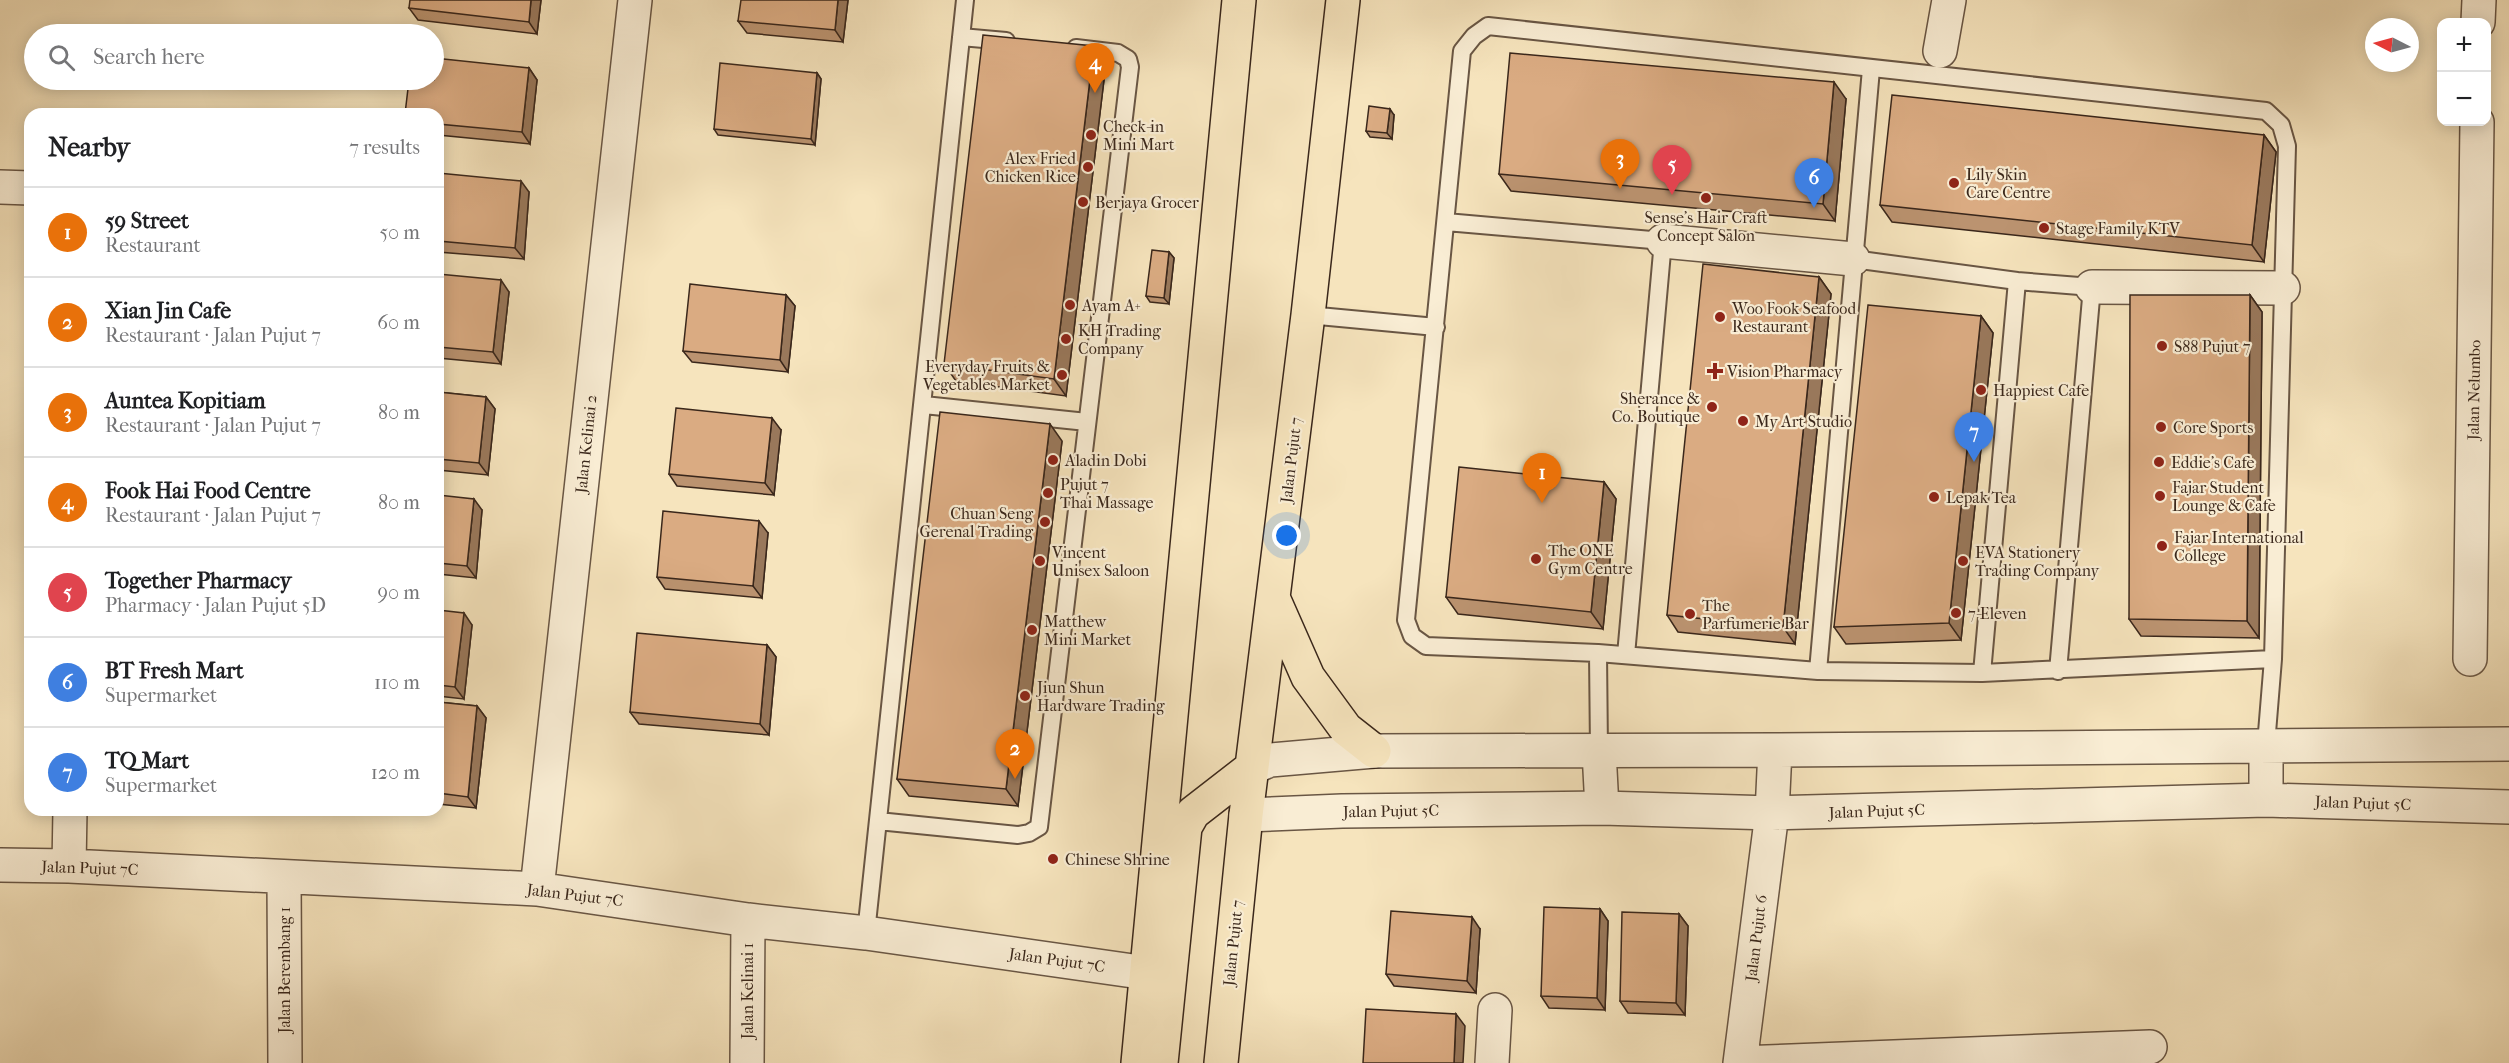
<!DOCTYPE html>
<html lang="en">
<head>
<meta charset="utf-8">
<style>
	body { margin:0; font-family:"IM FELL French Canon",serif; background:#f2f2f2; color:#202124 }
	.controls { position:absolute; right:18px; top:18px; display:grid; overflow:hidden; border-radius:12px; box-shadow:0 3px 15px #0003 }
	.controls button { width:54px; height:54px; display:grid; place-items:center; padding:0; border:0; border-bottom:2px solid #e0e0e0; background:#fff; color:#202124; font:30px sans-serif }
	.compass { position:absolute; left:2365px; top:18px; width:54px; height:54px; border-radius:50%; background:#fff; box-shadow:0 3px 15px #0003; rotate:276deg }
	.you { position:absolute; left:1287px; top:536px; width:21px; height:21px; margin:-15px; border:4px solid #fff; border-radius:50%; background:#1a73e8; box-shadow:0 0 0 9px #1a73e833 }
	.badge { display:grid; place-items:center; width:39px; height:39px; border-radius:50%; background:#8f2418; color:#fff; font-size:20px; font-weight:700 }
	.pin { position:absolute; translate:-50% -50px; filter:drop-shadow(0 2px 3px #0008) }
	.pin::after { content:''; position:absolute; top:32px; width:21px; height:18px; background:inherit; clip-path:polygon(0 0,100% 0,50% 100%) }
	.list { margin:0; padding:0; list-style:none }
	h2 { display:flex; justify-content:space-between; align-items:center; height:78px; margin:0; padding:0 24px; font-size:26px }
	h2 small { font-size:20px; font-weight:400; color:#757577 }
	.list li { display:grid; grid-template-columns:39px 1fr auto; gap:18px; align-items:center; box-sizing:border-box; height:90px; padding:0 24px; border-top:2px solid #e0e0e0 }
	.list b { display:block; font-size:22px; white-space:nowrap }
	.list p { margin:0; font-size:20px; white-space:nowrap; color:#757577 }
	.list em { font-size:20px; font-style:normal; color:#757577 }
	.icon { flex:none; width:33px; height:33px; fill:none; stroke:currentColor; stroke-width:2; stroke-linecap:round; stroke-linejoin:round }
	.map { position:relative; flex:none; width:2509px; height:1063px; overflow:hidden }
	.search { position:absolute; background:#fff; box-shadow:0 3px 15px #0003; left:24px; top:24px; width:420px; height:66px; display:flex; align-items:center; gap:15px; box-sizing:border-box; padding:0 21px; border-radius:33px; color:#757577; font-size:22px }
	.panel { position:absolute; background:#fff; box-shadow:0 3px 15px #0003; left:24px; top:108px; width:420px; height:708px; border-radius:18px }
	.map>svg:first-child { display:block }
	.lines { fill:none; stroke-linecap:round; stroke-linejoin:round }
	.lane-casing { stroke:#695644; stroke-width:20 }
	.street-casing { stroke:#695644; stroke-width:36 }
	.primary-casing { stroke:#3a271b; stroke-width:36 }
	.lane { stroke:#f9edd4; stroke-width:16 }
	.street { stroke:#f9edd4; stroke-width:33 }
	.primary { stroke:#f6e4bd; stroke-width:33 }
	.wall { fill:#bb9370; stroke:#3a271b; stroke-width:1.5 }
	.shaded-wall { fill:#99785b; stroke:#3a271b; stroke-width:1.5 }
	.building { fill:#daab82; stroke:#3a271b; stroke-width:1.5 }
	.poi-dot { fill:#8f2418; stroke:#f9edd4; stroke-width:2 }
	.labels { text-anchor:middle; dominant-baseline:central; stroke-width:4.5; stroke-linejoin:round; paint-order:stroke }
	.poi-label { font-size:16px; fill:#3a271b; stroke:#f9edd4; text-anchor:start }
	.street-label { font-size:16px; fill:#3a271b; stroke:#f9edd4 }
</style>
</head>
<body>
<div class="map">
<svg width="2509" height="1063" viewBox="0 0 2509 1063">
	<rect width="100%" height="100%" fill="#f6e4bd"/>
	<filter id="stains"><feTurbulence type="fractalNoise" baseFrequency=".00333" numOctaves="4"/><feColorMatrix values="0 0 0 0 .2 0 0 0 0 .09 0 0 0 0 .02 0 0 0 .5 -.17"/></filter>
	<radialGradient id="worn" r=".72"><stop offset=".6" stop-color="#630" stop-opacity="0"/><stop offset="1" stop-color="#630" stop-opacity=".3"/></radialGradient>
	<g class="lines">
		<defs>
			<path id="lane" d="M 961,37 L 1006,41
				M 1446,222 L 1663,241 L 1626,655
				M 1853,259 L 2017,281
				M 1308,315 L 1436,327
				M 924,405 L 1087,422
				M 1598,653 L 1599,751
				M 1818,671 L 1871,69
				M 1982,673 L 2017,281 L 2092,287 L 2058,671
				M 2266,745 L 2273,659 L 2287,146 L 2281,125 L 2266,111 L 1488,26 L 1474,36 L 1462,51 L 1406,620 L 1412,636 L 1426,646 L 1598,653 L 1818,671 L 1982,673 L 2273,659
				M 878,821 L 1018,835 L 1029,833 L 1039,827 L 1130,67 L 1128,59 L 1118,53 L 1076,48
				M 866,933 L 965,0"/>
			<path id="street" d="M 2478,22 L 2479,0
				M 1940,51 L 1949,0
				M 0,187 L 30,188
				M 1663,241 L 1853,259
				M 2092,287 L 2283,288
				M 2470,659 L 2477,122
				M 1599,751 L 1602,808
				M 1251,768 L 1270,760 L 1374,751 L 1775,750 L 2509,744
				M 2266,800 L 2266,745
				M 1246,815 L 1342,811 L 1602,808 L 1772,813 L 2266,800 L 2509,807
				M 0,865 L 69,866 L 537,889 L 748,920 L 866,933 L 1147,973
				M 69,866 L 70,810
				M 284,877 L 285,1063
				M 537,889 L 635,0
				M 747,1063 L 748,920
				M 1492,1063 L 1495,1010
				M 1740,1063 L 2150,1047
				M 1740,1063 L 1772,813 L 1775,750"/>
			<path id="primary" d="M 1274,600 L 1308,677 L 1346,729 L 1374,751
				M 1138,1063 L 1239,0
				M 1161,1063 L 1185,827 L 1193,813 L 1251,768
				M 1221,1063 L 1246,815 L 1308,315 L 1343,0"/>
		</defs>
		<use href="#lane" class="lane-casing"/>
		<use href="#street" class="street-casing"/>
		<use href="#primary" class="primary-casing"/>
		<use href="#lane" class="lane"/>
		<use href="#street" class="street"/>
		<use href="#primary" class="primary"/>
	</g>
	<path class="wall" d="M 541,0 L 537,34 L 418,20 L 409,8 Z
		M 848,0 L 843,42 L 747,33 L 738,21 Z
		M 1094,46 L 1106,63 L 1066,396 L 956,381 L 944,364 Z
		M 529,68 L 537,80 L 530,144 L 438,135 L 438,114 Z
		M 817,73 L 821,79 L 815,145 L 718,135 L 714,129 Z
		M 1846,99 L 1835,221 L 1511,191 L 1499,174 Z
		M 1394,115 L 1392,139 L 1370,137 L 1366,131 Z
		M 2264,135 L 2276,152 L 2264,262 L 1892,222 L 1880,205 Z
		M 438,173 L 529,192 L 524,259 L 438,252 Z
		M 1169,252 L 1174,258 L 1169,304 L 1150,302 L 1146,296 Z
		M 438,274 L 509,292 L 501,364 L 438,358 Z
		M 1819,277 L 1831,294 L 1795,644 L 1678,632 L 1667,615 Z
		M 786,295 L 795,306 L 788,372 L 692,362 L 683,351 Z
		M 2250,295 L 2262,312 L 2259,638 L 2141,636 L 2129,619 Z
		M 1981,316 L 1993,333 L 1961,640 L 1846,644 L 1834,627 Z
		M 438,392 L 486,397 L 495,409 L 488,475 L 438,470 Z
		M 781,430 L 774,495 L 677,486 L 669,474 Z
		M 1062,441 L 1018,806 L 909,796 L 897,779 Z
		M 1604,482 L 1616,499 L 1603,629 L 1458,614 L 1446,597 Z
		M 438,495 L 482,510 L 476,578 L 438,574 Z
		M 768,533 L 762,598 L 665,589 L 657,577 Z
		M 438,610 L 472,625 L 464,699 L 438,696 Z
		M 767,645 L 776,657 L 769,735 L 639,724 L 630,712 Z
		M 438,702 L 477,706 L 486,718 L 476,808 L 438,804 Z
		M 1600,909 L 1608,921 L 1605,1010 L 1549,1008 L 1541,996 Z
		M 1679,914 L 1688,926 L 1685,1015 L 1628,1013 L 1620,1001 Z
		M 1480,929 L 1476,993 L 1394,986 L 1386,974 Z"/>
	<path class="shaded-wall" d="M 531,0 L 541,0 L 537,34 L 529,22 Z
		M 838,0 L 848,0 L 843,42 L 835,30 Z
		M 1094,46 L 1106,63 L 1066,396 L 1054,379 Z
		M 529,68 L 537,80 L 530,144 L 522,132 Z
		M 817,73 L 821,79 L 815,145 L 811,139 Z
		M 1834,82 L 1846,99 L 1835,221 L 1823,204 Z
		M 1390,109 L 1394,115 L 1392,139 L 1387,133 Z
		M 2264,135 L 2276,152 L 2264,262 L 2252,245 Z
		M 521,181 L 529,192 L 524,259 L 515,248 Z
		M 1169,252 L 1174,258 L 1169,304 L 1164,298 Z
		M 1819,277 L 1831,294 L 1795,644 L 1783,627 Z
		M 501,280 L 509,292 L 501,364 L 493,352 Z
		M 786,295 L 795,306 L 788,372 L 780,360 Z
		M 2250,295 L 2262,312 L 2259,638 L 2247,621 Z
		M 1981,316 L 1993,333 L 1961,640 L 1949,623 Z
		M 486,397 L 495,409 L 488,475 L 479,463 Z
		M 772,418 L 781,430 L 774,495 L 765,483 Z
		M 1050,424 L 1062,441 L 1018,806 L 1006,789 Z
		M 1604,482 L 1616,499 L 1603,629 L 1591,612 Z
		M 474,499 L 482,510 L 476,578 L 467,566 Z
		M 759,521 L 768,533 L 762,598 L 753,586 Z
		M 464,613 L 472,625 L 464,699 L 455,687 Z
		M 767,645 L 776,657 L 769,735 L 760,724 Z
		M 477,706 L 486,718 L 476,808 L 468,797 Z
		M 1600,909 L 1608,921 L 1605,1010 L 1597,998 Z
		M 1679,914 L 1688,926 L 1685,1015 L 1676,1003 Z
		M 1472,917 L 1480,929 L 1476,993 L 1467,981 Z
		M 1456,1014 L 1465,1026 L 1463,1063 L 1454,1063 Z"/>
	<path class="building" d="M 410,0 L 531,0 L 529,22 L 409,8 Z
		M 741,0 L 838,0 L 835,30 L 738,21 Z
		M 983,35 L 1094,46 L 1054,379 L 944,364 Z
		M 1510,53 L 1834,82 L 1823,204 L 1499,174 Z
		M 434,58 L 529,68 L 522,132 L 438,124 L 438,114 L 405,114 L 409,80 L 434,80 Z
		M 720,63 L 817,73 L 811,139 L 714,129 Z
		M 1892,95 L 2264,135 L 2252,245 L 1880,205 Z
		M 1369,106 L 1390,109 L 1387,133 L 1366,131 Z
		M 438,173 L 521,181 L 515,248 L 438,241 Z
		M 1152,250 L 1169,252 L 1164,298 L 1146,296 Z
		M 1703,264 L 1819,277 L 1783,627 L 1667,615 Z
		M 438,274 L 501,280 L 493,352 L 438,347 Z
		M 690,284 L 786,295 L 780,360 L 683,351 Z
		M 2130,295 L 2250,295 L 2247,621 L 2129,619 Z
		M 1868,305 L 1981,316 L 1949,623 L 1834,627 Z
		M 438,392 L 486,397 L 479,463 L 438,459 Z
		M 676,408 L 772,418 L 765,483 L 669,474 Z
		M 940,412 L 1050,424 L 1006,789 L 897,779 Z
		M 1459,467 L 1604,482 L 1591,612 L 1446,597 Z
		M 438,495 L 474,499 L 467,566 L 438,563 Z
		M 663,511 L 759,521 L 753,586 L 657,577 Z
		M 438,610 L 464,613 L 455,687 L 438,685 Z
		M 637,633 L 767,645 L 760,724 L 630,712 Z
		M 438,702 L 477,706 L 468,797 L 438,793 Z
		M 1544,907 L 1600,909 L 1597,998 L 1541,996 Z
		M 1391,911 L 1472,917 L 1467,981 L 1386,974 Z
		M 1622,912 L 1679,914 L 1676,1003 L 1620,1001 Z
		M 1366,1009 L 1456,1014 L 1454,1063 L 1363,1063 Z"/>
	<g class="poi-dot">
		<circle cx="1091" cy="135" r="6"/>
		<circle cx="1088" cy="167" r="6"/>
		<circle cx="1954" cy="183" r="6"/>
		<circle cx="1706" cy="198" r="6"/>
		<circle cx="1083" cy="202" r="6"/>
		<circle cx="2044" cy="228" r="6"/>
		<circle cx="1070" cy="305" r="6"/>
		<circle cx="1720" cy="317" r="6"/>
		<circle cx="1066" cy="339" r="6"/>
		<circle cx="2162" cy="346" r="6"/>
		<path d="M1712 362h6v6h6v6h-6v6h-6v-6h-6v-6h6z"/>
		<circle cx="1062" cy="375" r="6"/>
		<circle cx="1981" cy="390" r="6"/>
		<circle cx="1712" cy="407" r="6"/>
		<circle cx="1743" cy="421" r="6"/>
		<circle cx="2161" cy="427" r="6"/>
		<circle cx="1053" cy="460" r="6"/>
		<circle cx="2159" cy="462" r="6"/>
		<circle cx="1048" cy="493" r="6"/>
		<circle cx="2160" cy="496" r="6"/>
		<circle cx="1934" cy="497" r="6"/>
		<circle cx="1045" cy="522" r="6"/>
		<circle cx="2162" cy="546" r="6"/>
		<circle cx="1536" cy="559" r="6"/>
		<circle cx="1040" cy="561" r="6"/>
		<circle cx="1963" cy="561" r="6"/>
		<circle cx="1956" cy="613" r="6"/>
		<circle cx="1690" cy="614" r="6"/>
		<circle cx="1032" cy="630" r="6"/>
		<circle cx="1025" cy="696" r="6"/>
		<circle cx="1053" cy="859" r="6"/>
	</g>
	<g class="labels">
		<g class="poi-label">
			<text x="1103" y="126">Check-in<tspan x="1103" dy="18">Mini Mart</tspan></text>
			<text x="1076" y="158" text-anchor="end">Alex Fried<tspan x="1076" dy="18">Chicken Rice</tspan></text>
			<text x="1966" y="174">Lily Skin<tspan x="1966" dy="18">Care Centre</tspan></text>
			<text x="1095" y="202">Berjaya Grocer</text>
			<text x="1706" y="217" text-anchor="middle">Sense’s Hair Craft<tspan x="1706" dy="18">Concept Salon</tspan></text>
			<text x="2056" y="228">Stage Family KTV</text>
			<text x="1082" y="305">Ayam A+</text>
			<text x="1732" y="308">Woo Fook Seafood<tspan x="1732" dy="18">Restaurant</tspan></text>
			<text x="1078" y="330">KH Trading<tspan x="1078" dy="18">Company</tspan></text>
			<text x="2174" y="346">S88 Pujut 7</text>
			<text x="1050" y="366" text-anchor="end">Everyday Fruits &amp;<tspan x="1050" dy="18">Vegetables Market</tspan></text>
			<text x="1727" y="371">Vision Pharmacy</text>
			<text x="1993" y="390">Happiest Cafe</text>
			<text x="1700" y="398" text-anchor="end">Sherance &amp;<tspan x="1700" dy="18">Co. Boutique</tspan></text>
			<text x="1755" y="421">My Art Studio</text>
			<text x="2173" y="427">Core Sports</text>
			<text x="1065" y="460">Aladin Dobi</text>
			<text x="2171" y="462">Eddie’s Cafe</text>
			<text x="1060" y="484">Pujut 7<tspan x="1060" dy="18">Thai Massage</tspan></text>
			<text x="2172" y="487">Fajar Student<tspan x="2172" dy="18">Lounge &amp; Cafe</tspan></text>
			<text x="1946" y="497">Lepak Tea</text>
			<text x="1033" y="513" text-anchor="end">Chuan Seng<tspan x="1033" dy="18">Gerenal Trading</tspan></text>
			<text x="2174" y="537">Fajar International<tspan x="2174" dy="18">College</tspan></text>
			<text x="1548" y="550">The ONE<tspan x="1548" dy="18">Gym Centre</tspan></text>
			<text x="1052" y="552">Vincent<tspan x="1052" dy="18">Unisex Saloon</tspan></text>
			<text x="1975" y="552">EVA Stationery<tspan x="1975" dy="18">Trading Company</tspan></text>
			<text x="1702" y="605">The<tspan x="1702" dy="18">Parfumerie Bar</tspan></text>
			<text x="1968" y="613">7-Eleven</text>
			<text x="1044" y="621">Matthew<tspan x="1044" dy="18">Mini Market</tspan></text>
			<text x="1037" y="687">Jiun Shun<tspan x="1037" dy="18">Hardware Trading</tspan></text>
			<text x="1065" y="859">Chinese Shrine</text>
		</g>
		<g class="street-label">
			<text transform="translate(2474 390) rotate(-89)">Jalan Nelumbo</text>
			<text transform="translate(586 444) rotate(-84)">Jalan Kelinai 2</text>
			<text transform="translate(1291 460) rotate(-83)">Jalan Pujut 7</text>
			<text transform="translate(2363 803) rotate(2)">Jalan Pujut 5C</text>
			<text transform="translate(1391 811) rotate(-1)">Jalan Pujut 5C</text>
			<text transform="translate(1877 811) rotate(-2)">Jalan Pujut 5C</text>
			<text transform="translate(90 868) rotate(2)">Jalan Pujut 7C</text>
			<text transform="translate(575 895) rotate(7)">Jalan Pujut 7C</text>
			<text transform="translate(1756 938) rotate(-83)">Jalan Pujut 6</text>
			<text transform="translate(1233 943) rotate(-84)">Jalan Pujut 7</text>
			<text transform="translate(1057 960) rotate(8)">Jalan Pujut 7C</text>
			<text transform="translate(284 970) rotate(-90)">Jalan Berembang 1</text>
			<text transform="translate(747 991) rotate(-90)">Jalan Kelinai 1</text>
		</g>
	</g>
	<rect width="100%" height="100%" filter="url(#stains)"/>
	<rect width="100%" height="100%" fill="url(#worn)"/>
</svg>
<div class="controls">
<button>+</button>
<button>−</button>
</div>
<svg class="compass" viewBox="-18 -18 36 36"><path d="M0-13l5 13h-10z" fill="#e53935"/><path d="M0 13l5-13h-10z" fill="#757577"/></svg>
<div class="you"></div>
<div class="pin badge" style="left:1542px;top:503px;background:#e8710a">1</div>
<div class="pin badge" style="left:1015px;top:779px;background:#e8710a">2</div>
<div class="pin badge" style="left:1620px;top:189px;background:#e8710a">3</div>
<div class="pin badge" style="left:1095px;top:93px;background:#e8710a">4</div>
<div class="pin badge" style="left:1672px;top:195px;background:#e0444e">5</div>
<div class="pin badge" style="left:1814px;top:208px;background:#3f7fe0">6</div>
<div class="pin badge" style="left:1974px;top:462px;background:#3f7fe0">7</div>
<div class="search"><svg class="icon" aria-label="search" viewBox="0 0 24 24"><circle cx="10" cy="10" r="6"/><path d="M15 15l6 6"/></svg>Search here</div>
<section class="panel">
<h2>Nearby<small>7 results</small></h2>
<ul class="list">
<li><span class="badge" style="background:#e8710a">1</span><div><b>59 Street</b><p>Restaurant</p></div><em>50 m</em></li>
<li><span class="badge" style="background:#e8710a">2</span><div><b>Xian Jin Cafe</b><p>Restaurant · Jalan Pujut 7</p></div><em>60 m</em></li>
<li><span class="badge" style="background:#e8710a">3</span><div><b>Auntea Kopitiam</b><p>Restaurant · Jalan Pujut 7</p></div><em>80 m</em></li>
<li><span class="badge" style="background:#e8710a">4</span><div><b>Fook Hai Food Centre</b><p>Restaurant · Jalan Pujut 7</p></div><em>80 m</em></li>
<li><span class="badge" style="background:#e0444e">5</span><div><b>Together Pharmacy</b><p>Pharmacy · Jalan Pujut 5D</p></div><em>90 m</em></li>
<li><span class="badge" style="background:#3f7fe0">6</span><div><b>BT Fresh Mart</b><p>Supermarket</p></div><em>110 m</em></li>
<li><span class="badge" style="background:#3f7fe0">7</span><div><b>TQ Mart</b><p>Supermarket</p></div><em>120 m</em></li>
</ul>
</section>
</div>
</body>
</html>
